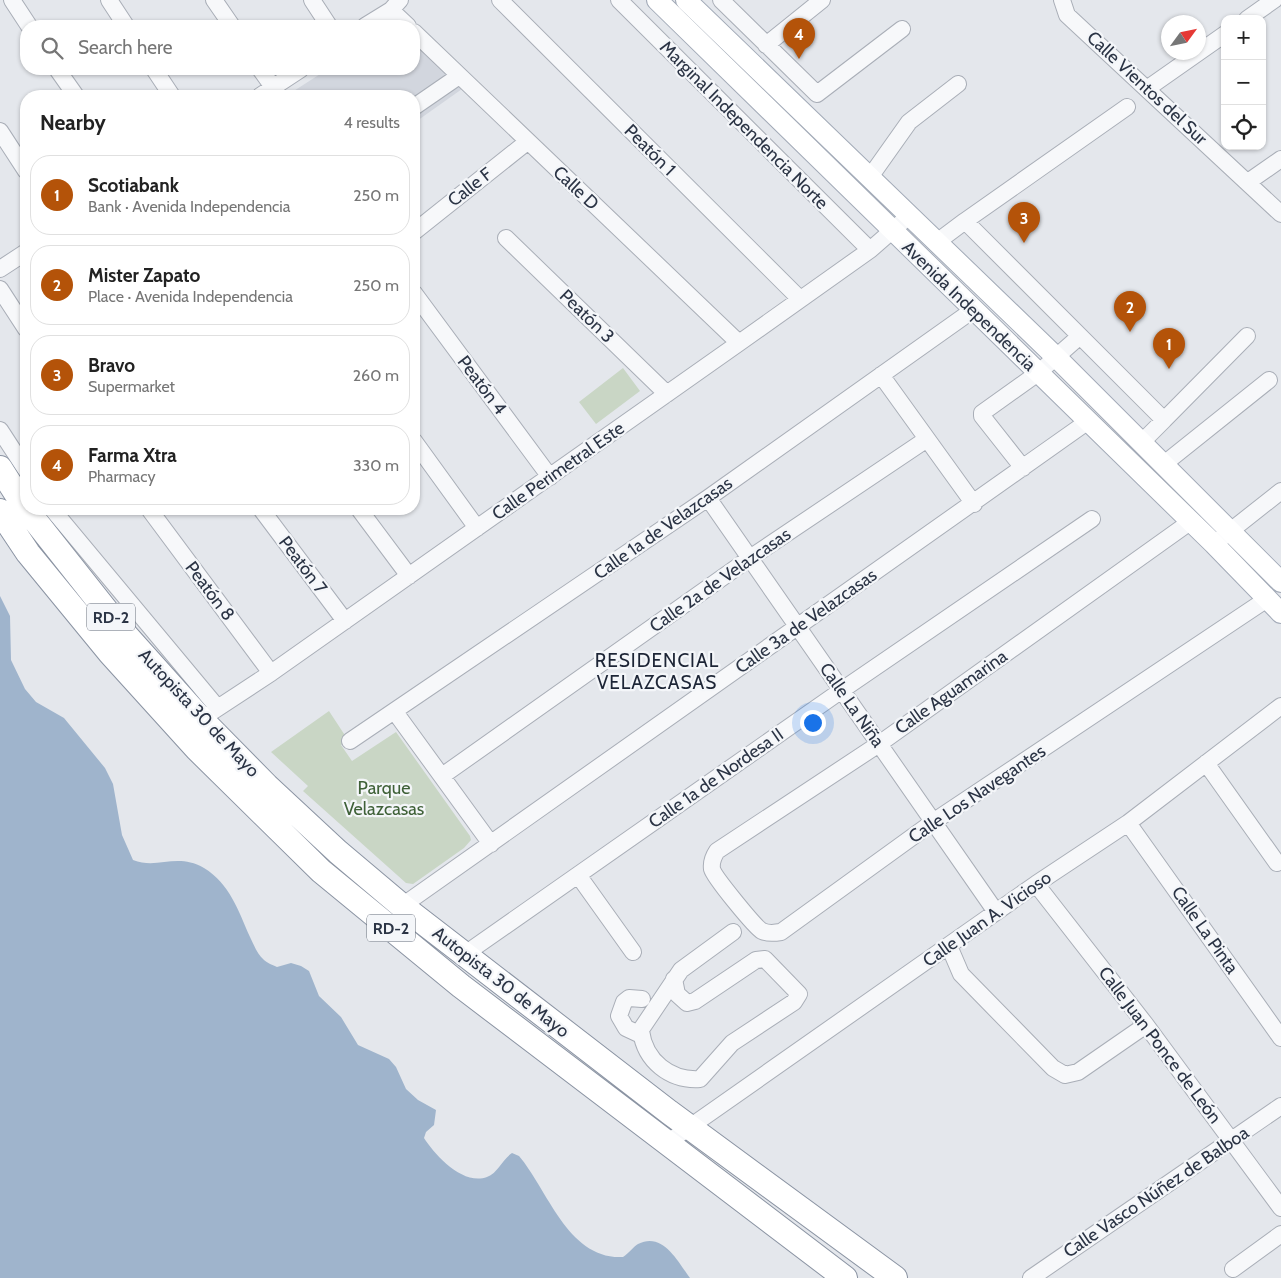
<!DOCTYPE html>
<html lang="en">
<head>
<meta charset="utf-8">
<style>
	body { margin:0; font-family:Cabin,sans-serif; background:#f2f2f2; color:#222 }
	.controls { position:absolute; right:15px; top:15px; display:grid; overflow:hidden; border-radius:10px; box-shadow:0 1px 4px #0004 }
	.controls button { width:45px; height:45px; display:grid; place-items:center; padding:0; border:0; border-bottom:1px solid #e0e0e0; background:#fff; color:#222; font:25px sans-serif }
	.compass { position:absolute; left:1161px; top:15px; width:45px; height:45px; border-radius:50%; background:#fff; box-shadow:0 1px 4px #0004; rotate:57deg }
	.you { position:absolute; left:812px; top:722px; width:18px; height:18px; margin:-12px; border:4px solid #fff; border-radius:50%; background:#1a73e8; box-shadow:0 0 0 8px #1a73e833 }
	.badge { display:grid; place-items:center; width:32px; height:32px; border-radius:50%; background:#b45309; color:#fff; font-size:16px; font-weight:700 }
	.pin { position:absolute; translate:-50% -41px; filter:drop-shadow(0 1px 2px #0008) }
	.pin::after { content:''; position:absolute; top:26px; width:18px; height:15px; background:inherit; clip-path:polygon(0 0,100% 0,50% 100%) }
	.list { margin:0; padding:0; list-style:none }
	h2 { display:flex; justify-content:space-between; align-items:center; height:65px; margin:0; padding:0 20px; font-size:21px }
	h2 small { font-size:16px; font-weight:400; color:#767676 }
	.list li { display:grid; grid-template-columns:32px 1fr auto; gap:15px; align-items:center; box-sizing:border-box; height:80px; margin:0 10px 10px; padding:0 10px; border:1px solid #e0e0e0; border-radius:20px }
	.list b { display:block; font-size:19px; white-space:nowrap }
	.list p { margin:0; font-size:16px; white-space:nowrap; color:#767676 }
	.list em { font-size:16px; font-style:normal; color:#767676 }
	.icon { flex:none; width:28px; height:28px; fill:none; stroke:currentColor; stroke-width:2; stroke-linecap:round; stroke-linejoin:round }
	.map { position:relative; flex:none; width:1281px; height:1278px; overflow:hidden }
	.search { position:absolute; background:#fff; box-shadow:0 1px 4px #0004; left:20px; top:20px; width:400px; height:55px; display:flex; align-items:center; gap:12px; box-sizing:border-box; padding:0 18px; border-radius:20px; color:#767676; font-size:19px }
	.panel { position:absolute; background:#fff; box-shadow:0 1px 4px #0004; left:20px; top:90px; width:400px; height:425px; border-radius:20px }
	.map>svg:first-child { display:block }
	.built { fill:#d2d6de }
	.green { fill:#c9d6c5 }
	.water { fill:#9fb4cc }
	.lines { fill:none; stroke-linecap:round; stroke-linejoin:round }
	.minor-casing { stroke:#a9aeb7; stroke-width:18 }
	.major-casing { stroke:#a3abb8; stroke-width:22 }
	.highway-casing { stroke:#8b94a3; stroke-width:26 }
	.minor { stroke:#f7f8fa; stroke-width:16 }
	.major { stroke:#fff; stroke-width:20 }
	.highway { stroke:#fff; stroke-width:24 }
	.labels { text-anchor:middle; dominant-baseline:central; stroke-width:4.5; stroke-linejoin:round; paint-order:stroke }
	.shield { fill:#f4f6f9; stroke:#676e7b; stroke-width:1 }
	.shield-label { font-size:16px; font-weight:bold; fill:#2b3445 }
	.street-label { font-size:18px; fill:#2b3445; stroke:#f4f6f9 }
	.park-label { font-size:18px; fill:#3f6138; stroke:#f4f6f9 }
	.neighbourhood-label { font-size:19px; letter-spacing:1px; fill:#1d2536; stroke:#f4f6f9 }
</style>
</head>
<body>
<div class="map">
<svg width="1281" height="1278" viewBox="0 0 1281 1278">
	<rect width="100%" height="100%" fill="#e4e7ec"/>
	<path class="built" d="M 414,42 L 462,89 L 414,123 L 414,96 L 286,96 L 328,69 L 414,69 Z"/>
	<path class="green" d="M 623,368 L 640,391 L 596,424 L 579,402 Z
		M 329,711 L 348,740 L 341,745 L 352,761 L 396,732 L 470,836 L 471,840 L 464,848 L 413,884 L 406,883 L 303,791 L 308,786 L 271,752 Z"/>
	<path class="water" d="M 0,596 L 10,616 L 11,660 L 25,689 L 36,702 L 64,718 L 105,768 L 113,784 L 122,835 L 133,860 C 158,870 176,852 204,868 C 230,884 238,910 250,937 C 254,945 257,954 264,960 C 267,963 273,965 277,967 L 291,963 L 301,966 L 309,971 L 319,996 L 341,1017 L 358,1045 L 389,1059 L 396,1067 L 406,1089 L 418,1100 L 436,1110 L 434,1125 L 426,1132 L 424,1138 C 435,1155 463,1186 487,1177 C 498,1173 502,1160 512,1153 L 519,1156 C 548,1190 568,1260 623,1257 C 629,1253 633,1247 638,1244 C 663,1231 678,1262 690,1278 L 0,1278 Z"/>
	<g class="lines">
		<defs>
			<path id="minor" d="M 12,0 L 29,26
				M 109,0 L 126,26
				M 214,0 L 232,26
				M 312,0 L 329,26
				M 500,0 L 800,299
				M 619,0 L 870,250
				M 721,0 L 817,94 L 902,29
				M 1062,0 L 1067,15 L 1281,214
				M 391,10 L 408,26
				M 1247,19 L 1274,0
				M 365,26 L 391,10 L 400,0
				M 414,32 L 739,343
				M 766,45 L 822,0
				M 57,69 L 76,96
				M 154,69 L 172,96
				M 260,69 L 273,87
				M 1148,88 L 1225,34
				M 260,96 L 301,69
				M 414,107 L 459,76
				M 0,131 L 26,171
				M 870,177 L 909,122 L 958,84
				M 1248,182 L 1281,159
				M 965,221 L 1127,107
				M 414,232 L 527,142
				M 506,238 L 667,394
				M 937,242 L 965,221 L 1164,420 L 1141,443
				M 0,269 L 26,252
				M 0,289 L 26,329
				M 414,293 L 550,477
				M 881,375 L 974,504
				M 1164,420 L 1247,336
				M 0,430 L 26,470
				M 414,441 L 477,528
				M 1164,464 L 1269,380
				M 1023,468 L 982,416 L 982,413 L 1038,373 L 1080,336
				M 708,498 L 996,912
				M 52,509 L 217,707
				M 149,509 L 271,673
				M 261,509 L 345,621
				M 359,509 L 409,576
				M 1190,522 L 879,744 L 717,851 C 713,857 711,862 712,869 C 714,877 755,927 762,931 C 768,934 775,933 781,932 L 933,822 L 1267,599
				M 1214,544 L 1281,491
				M 395,712 L 491,844
				M 201,719 L 271,673 L 739,343 L 870,250 L 910,215
				M 350,741 L 708,498 L 973,310
				M 1206,763 L 1277,863
				M 442,776 L 750,558 L 927,439
				M 1128,823 L 1281,1038
				M 578,875 L 633,952
				M 1036,884 L 1146,1025 L 1281,1208
				M 402,906 L 1087,422
				M 949,946 L 961,974 L 1053,1068 L 1065,1075 L 1078,1072 L 1146,1025
				M 465,954 L 842,690 L 1092,519
				M 674,979 L 677,994 L 687,1003 L 695,1001 L 756,960 L 765,959 L 799,994 L 794,1002 L 732,1043 L 700,1079 C 670,1081 645,1061 641,1031 L 642,1028 L 681,970 L 733,932
				M 641,1035 L 626,1028 L 619,1016 L 624,1002 L 629,998 L 642,999
				M 667,1143 L 1036,884 L 1128,823 L 1281,706
				M 1233,1269 L 1281,1234
				M 1031,1278 L 1281,1106"/>
			<path id="major" d="M 657,0 L 1214,544 L 1281,613
				M 686,0 L 1056,357 L 1281,582"/>
			<path id="highway" d="M 0,468 L 26,509
				M 26,509 L 124,633 L 201,719 L 267,786 L 338,852 L 402,906 L 669,1112 L 895,1278
				M 0,511 L 28,553 L 110,653 L 197,749 L 321,871 L 461,986 L 845,1278"/>
		</defs>
		<use href="#minor" class="minor-casing"/>
		<use href="#major" class="major-casing"/>
		<use href="#highway" class="highway-casing"/>
		<use href="#minor" class="minor"/>
		<use href="#major" class="major"/>
		<use href="#highway" class="highway"/>
	</g>
	<g class="labels">
		<g class="shield">
			<rect x="87" y="603.5" width="48" height="27" rx="4"/>
			<rect x="367" y="914.5" width="48" height="27" rx="4"/>
		</g>
		<g class="shield-label">
			<text x="111" y="617">RD-2</text>
			<text x="391" y="928">RD-2</text>
		</g>
		<g class="street-label">
			<text transform="translate(1147 88) rotate(43)">Calle Vientos del Sur</text>
			<text transform="translate(744 125) rotate(45)">Marginal Independencia Norte</text>
			<text transform="translate(650 150) rotate(45)">Peatón 1</text>
			<text transform="translate(470 187) rotate(-38)">Calle F</text>
			<text transform="translate(576 188) rotate(43)">Calle D</text>
			<text transform="translate(969 306) rotate(44)">Avenida Independencia</text>
			<text transform="translate(587 316) rotate(44)">Peatón 3</text>
			<text transform="translate(482 385) rotate(53)">Peatón 4</text>
			<text transform="translate(558 471) rotate(-35)">Calle Perimetral Este</text>
			<text transform="translate(663 528) rotate(-35)">Calle 1a de Velazcasas</text>
			<text transform="translate(303 565) rotate(53)">Peatón 7</text>
			<text transform="translate(720 580) rotate(-35)">Calle 2a de Velazcasas</text>
			<text transform="translate(210 591) rotate(53)">Peatón 8</text>
			<text transform="translate(806 621) rotate(-35)">Calle 3a de Velazcasas</text>
			<text transform="translate(951 692) rotate(-35)">Calle Aguamarina</text>
			<text transform="translate(852 705) rotate(55)">Calle La Niña</text>
			<text transform="translate(199 713) rotate(47)">Autopista 30 de Mayo</text>
			<text transform="translate(716 778) rotate(-35)">Calle 1a de Nordesa II</text>
			<text transform="translate(977 794) rotate(-34)">Calle Los Navegantes</text>
			<text transform="translate(987 919) rotate(-35)">Calle Juan A. Vicioso</text>
			<text transform="translate(1205 930) rotate(55)">Calle La Pinta</text>
			<text transform="translate(501 982) rotate(38)">Autopista 30 de Mayo</text>
			<text transform="translate(1160 1045) rotate(53)">Calle Juan Ponce de León</text>
			<text transform="translate(1156 1192) rotate(-34)">Calle Vasco Núñez de Balboa</text>
		</g>
		<g class="park-label">
			<text x="384" y="788">Parque<tspan x="384" dy="21">Velazcasas</tspan></text>
		</g>
		<g class="neighbourhood-label">
			<text x="657" y="660">RESIDENCIAL<tspan x="657" dy="22">VELAZCASAS</tspan></text>
		</g>
	</g>
</svg>
<div class="controls">
<button>+</button>
<button>−</button>
<button><svg class="icon" aria-label="locate" viewBox="0 0 24 24"><circle cx="12" cy="12" r="6"/><path d="M12 2v4M12 18v4M2 12h4M18 12h4"/></svg></button>
</div>
<svg class="compass" viewBox="-18 -18 36 36"><path d="M0-13l5 13h-10z" fill="#e53935"/><path d="M0 13l5-13h-10z" fill="#767676"/></svg>
<div class="you"></div>
<div class="pin badge" style="left:1169px;top:369px">1</div>
<div class="pin badge" style="left:1130px;top:332px">2</div>
<div class="pin badge" style="left:1024px;top:243px">3</div>
<div class="pin badge" style="left:799px;top:59px">4</div>
<div class="search"><svg class="icon" aria-label="search" viewBox="0 0 24 24"><circle cx="10" cy="10" r="6"/><path d="M15 15l6 6"/></svg>Search here</div>
<section class="panel">
<h2>Nearby<small>4 results</small></h2>
<ul class="list">
<li><span class="badge">1</span><div><b>Scotiabank</b><p>Bank · Avenida Independencia</p></div><em>250 m</em></li>
<li><span class="badge">2</span><div><b>Mister Zapato</b><p>Place · Avenida Independencia</p></div><em>250 m</em></li>
<li><span class="badge">3</span><div><b>Bravo</b><p>Supermarket</p></div><em>260 m</em></li>
<li><span class="badge">4</span><div><b>Farma Xtra</b><p>Pharmacy</p></div><em>330 m</em></li>
</ul>
</section>
</div>
</body>
</html>
